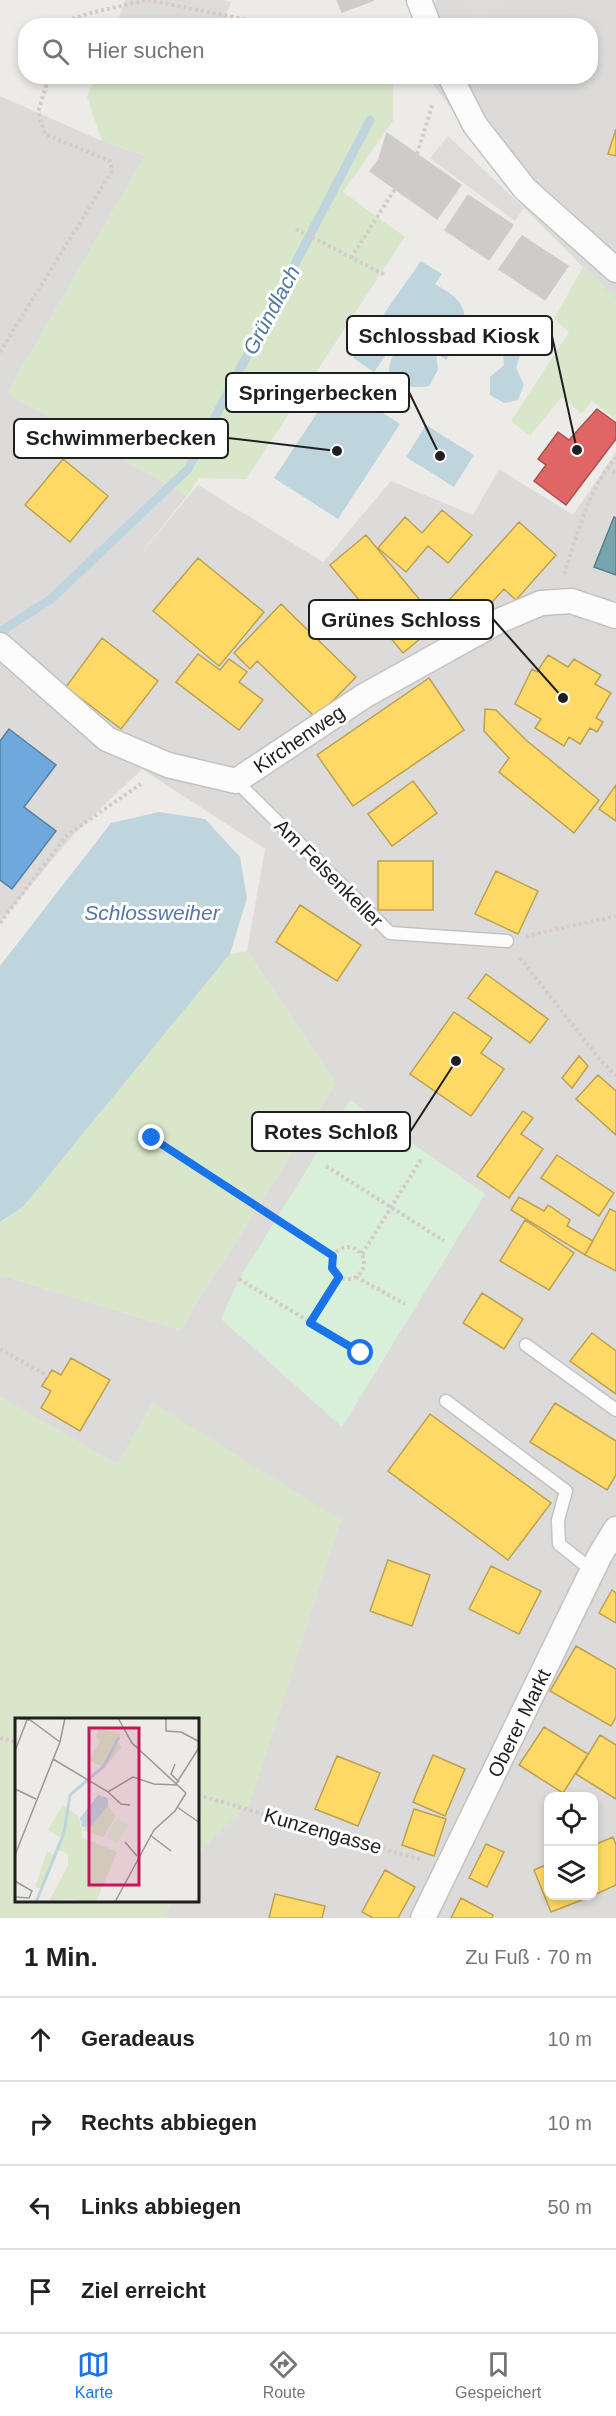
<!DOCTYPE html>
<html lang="de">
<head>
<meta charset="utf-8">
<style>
	body { margin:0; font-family:Arial,sans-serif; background:#f2f2f2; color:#202124 }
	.controls { position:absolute; right:18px; bottom:18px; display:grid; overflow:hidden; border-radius:12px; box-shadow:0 3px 9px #0003 }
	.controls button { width:54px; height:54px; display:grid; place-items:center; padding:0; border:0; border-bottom:2px solid #e0e0e0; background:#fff; color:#202124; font:30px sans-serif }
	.stop { position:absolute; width:18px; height:18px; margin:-14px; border:4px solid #1a73e8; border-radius:50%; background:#fff }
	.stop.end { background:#1a73e8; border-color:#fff; box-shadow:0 2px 6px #0008 }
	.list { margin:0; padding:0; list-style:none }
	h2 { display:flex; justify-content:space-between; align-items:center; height:78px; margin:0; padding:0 24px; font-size:26px }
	h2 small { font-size:20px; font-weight:400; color:#757577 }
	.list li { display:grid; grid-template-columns:39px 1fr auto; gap:18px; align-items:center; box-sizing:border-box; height:84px; padding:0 24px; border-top:2px solid #e0e0e0 }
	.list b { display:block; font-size:22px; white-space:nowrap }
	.list em { font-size:20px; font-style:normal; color:#757577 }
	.icon { flex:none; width:33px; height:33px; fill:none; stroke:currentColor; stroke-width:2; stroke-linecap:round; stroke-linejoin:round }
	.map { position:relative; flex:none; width:616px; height:1918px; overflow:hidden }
	.search { position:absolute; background:#fff; box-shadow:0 3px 9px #0003; left:18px; right:18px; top:18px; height:66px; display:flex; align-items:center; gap:15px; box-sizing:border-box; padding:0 21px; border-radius:24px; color:#757577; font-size:22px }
	.sheet { height:414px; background:#fff }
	nav { display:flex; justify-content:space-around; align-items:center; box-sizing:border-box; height:84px; border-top:2px solid #e0e0e0; background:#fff; font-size:16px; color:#757577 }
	nav a { display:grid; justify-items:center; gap:3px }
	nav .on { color:#1a73e8 }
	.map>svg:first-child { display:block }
	.residential { fill:#dcdbd9; fill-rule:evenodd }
	.grass { fill:#d8e7ca }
	.park { fill:#d8f0d9 }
	.parking { fill:#dddcdb }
	.water { fill:#bed5dd }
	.homes { fill:#ffd966; stroke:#bca151; stroke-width:1.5 }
	.shops { fill:#e06666; stroke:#a65151; stroke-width:1.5 }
	.schools { fill:#6fa8dc; stroke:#577fa3; stroke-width:1.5 }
	.public { fill:#76a5af; stroke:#5c7d84; stroke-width:1.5 }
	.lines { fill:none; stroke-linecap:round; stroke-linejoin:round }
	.stream { stroke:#bed5dd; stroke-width:9 }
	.building { fill:#ceccc9; stroke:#d0cdc9; stroke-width:1.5 }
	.service-casing { stroke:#c3c2c0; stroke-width:15 }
	.minor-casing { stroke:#c3c2c0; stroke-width:27 }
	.path { stroke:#d6cac8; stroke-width:4; stroke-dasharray:3 3; stroke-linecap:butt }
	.service { stroke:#fcfcfc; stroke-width:12 }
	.minor { stroke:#fcfcfc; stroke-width:24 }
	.route { stroke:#1a73e8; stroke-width:8 }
	.labels { text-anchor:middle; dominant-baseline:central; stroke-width:6; stroke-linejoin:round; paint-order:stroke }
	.street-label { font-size:20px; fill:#1f1f1f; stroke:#fff }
	.water-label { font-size:21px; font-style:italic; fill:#5478a5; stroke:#fff }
	.inset-river { fill:none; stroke:#bed5dd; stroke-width:3 }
	.inset-road { fill:none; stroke:#9b9998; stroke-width:1.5 }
	.view { fill:#c2185b; fill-opacity:0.15; stroke:#c2185b; stroke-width:3 }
	.inset-edge { fill:none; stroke:#1f1f1f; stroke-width:3 }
	.leader { fill:none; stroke:#1f1f1f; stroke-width:2 }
	.callout-dot { fill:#1f1f1f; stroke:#fff; stroke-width:2 }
	.callout { fill:#fff; stroke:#1f1f1f; stroke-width:2 }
	.callout-label { font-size:21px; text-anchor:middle; font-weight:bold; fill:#1f1f1f }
</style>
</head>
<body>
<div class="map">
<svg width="616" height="1918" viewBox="0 0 616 1918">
	<rect width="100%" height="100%" fill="#edebe8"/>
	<path class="residential" d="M 436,0 L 616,0 L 616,300 L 524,208 L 428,77 L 590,76 L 590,26 L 433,25 Z
		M 0,96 L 102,141 L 145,156 L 7,393 L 187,496 L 133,563 L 198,485 L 323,562 L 391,481 L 473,515 L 499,469 L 573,515 L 616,452 L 616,1918 L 165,1918 L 171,1902 L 198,1902 L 198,1853 L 251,1801 L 153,1403 L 117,1464 L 0,1397 L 0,1275 L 180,1330 L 336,1083 L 247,951 L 265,849 L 142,769 L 74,834 L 0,922 ZM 548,1796 L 594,1796 L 594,1896 L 548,1896 Z"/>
	<path class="grass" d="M 96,76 L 393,77 L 393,121 L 343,192 L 405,237 L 246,479 L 199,478 L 187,496 L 7,393 L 145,156 L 102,141 L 87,97 Z
		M 584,265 L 616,300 L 616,420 L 592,401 L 582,414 L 562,397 L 530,436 L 511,421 L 569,332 L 554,319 Z
		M 247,951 L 336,1083 L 180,1330 L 0,1275 L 0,1223 L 23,1207 L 230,954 Z
		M 0,1397 L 117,1464 L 153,1403 L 341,1520 L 251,1801 L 198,1853 L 198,1720 L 16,1720 L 16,1902 L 171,1902 L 165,1918 L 0,1918 Z"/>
	<path class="park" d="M 350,1100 L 485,1194 L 342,1427 L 221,1319 L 239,1279 Z"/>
	<path class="parking" d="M 125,0 L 224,0 L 231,2 L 222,25 L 175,25 L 157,19 L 131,26 L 118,21 Z
		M 460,0 L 505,0 L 481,22 Z
		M 448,136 L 524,208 L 515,221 L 430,158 Z"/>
	<path class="water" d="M 421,261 L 442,274 L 435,284 C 460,299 464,302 467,331 L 446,360 L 436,353 L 438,370 L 429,386 C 412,389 381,387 391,360 C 393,355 399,349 402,345 L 392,347 L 374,372 L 353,358 Z
		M 511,319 L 541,334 L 534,349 L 522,349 L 516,368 L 524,385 L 518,400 L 504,403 L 490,395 L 490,377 L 504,365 L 501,334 Z
		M 337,383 L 400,424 L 338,519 L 274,478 Z
		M 426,425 L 474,455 L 454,487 L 406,457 Z
		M 159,812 L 205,819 L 240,857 L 247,898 L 230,954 L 23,1207 L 0,1222 L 0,966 L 111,823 Z"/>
	<path class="homes" d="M 616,129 L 616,156 L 608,154 Z
		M 63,459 L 108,496 L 70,542 L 25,505 Z
		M 442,510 L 472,535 L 448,563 L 428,546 L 406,572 L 378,548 L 405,517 L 422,533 Z
		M 519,522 L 556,555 L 516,600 L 504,589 L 474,622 L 450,599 Z
		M 366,535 L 439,623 L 403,653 L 330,565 Z
		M 198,558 L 264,612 L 219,666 L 153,611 Z
		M 281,604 L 356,677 L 316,718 L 257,661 L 250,669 L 234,653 Z
		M 102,638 L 158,681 L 121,729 L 66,687 Z
		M 198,654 L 220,670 L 229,659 L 247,672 L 239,682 L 263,700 L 239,730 L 176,682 Z
		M 548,655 L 568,667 L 574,659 L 601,675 L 595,684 L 611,693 L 596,718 L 603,722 L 597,732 L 590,728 L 580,744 L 569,737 L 564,746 L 535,728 L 541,719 L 515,704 L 532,669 L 537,672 Z
		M 429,678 L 464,730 L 353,806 L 317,755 Z
		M 485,709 L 496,710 L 527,741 L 599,800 L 574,833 L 499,772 L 509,758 L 484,731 Z
		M 413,781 L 437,813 L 392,846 L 368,814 Z
		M 616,785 L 616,821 L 599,809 Z
		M 378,861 L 433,861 L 433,910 L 378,910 Z
		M 496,871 L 538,891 L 518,934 L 475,914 Z
		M 300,905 L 361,945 L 337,981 L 276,942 Z
		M 486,974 L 548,1019 L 530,1043 L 468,998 Z
		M 454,1012 L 492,1038 L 481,1053 L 504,1069 L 471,1116 L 410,1074 Z
		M 579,1056 L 588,1066 L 572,1088 L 562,1078 Z
		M 598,1075 L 616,1091 L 616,1135 L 576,1099 Z
		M 523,1111 L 533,1118 L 521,1134 L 543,1149 L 509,1198 L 477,1176 Z
		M 557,1155 L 614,1193 L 599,1216 L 541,1178 Z
		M 519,1197 L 544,1211 L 548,1205 L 570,1220 L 567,1226 L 593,1241 L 585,1255 L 511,1210 Z
		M 610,1209 L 616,1212 L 616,1271 L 585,1255 Z
		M 525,1220 L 574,1253 L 549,1290 L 500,1261 Z
		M 482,1293 L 523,1319 L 504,1349 L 463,1323 Z
		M 592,1333 L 616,1351 L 616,1394 L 570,1361 Z
		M 71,1358 L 110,1380 L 80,1431 L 41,1408 L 51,1391 L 42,1386 L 48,1376 L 52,1370 L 61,1375 Z
		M 555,1403 L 616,1441 L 616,1475 L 607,1490 L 530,1442 Z
		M 430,1414 L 551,1503 L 508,1560 L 388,1471 Z
		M 388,1560 L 430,1575 L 412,1626 L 370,1611 Z
		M 491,1566 L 541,1591 L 519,1634 L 469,1609 Z
		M 612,1590 L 616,1593 L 616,1623 L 599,1613 Z
		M 576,1646 L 616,1669 L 616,1717 L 611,1726 L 550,1691 Z
		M 544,1727 L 588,1754 L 563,1793 L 519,1765 Z
		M 600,1735 L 616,1745 L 616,1799 L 576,1774 Z
		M 433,1755 L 465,1769 L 445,1816 L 413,1802 Z
		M 337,1756 L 380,1773 L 358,1826 L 315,1809 Z
		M 414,1809 L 446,1819 L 434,1856 L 402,1845 Z
		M 613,1837 L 616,1845 L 616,1885 L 594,1895 L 594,1845 Z
		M 486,1844 L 504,1852 L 487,1887 L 469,1878 Z
		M 548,1864 L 548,1896 L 592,1896 L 551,1912 L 534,1870 Z
		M 385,1870 L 415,1887 L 398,1918 L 373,1918 L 362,1912 Z
		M 275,1894 L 325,1906 L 322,1918 L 269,1918 Z
		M 461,1898 L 493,1915 L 492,1918 L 451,1918 Z"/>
	<path class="shops" d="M 597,409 L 616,423 L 616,439 L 566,505 L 534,481 L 546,465 L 538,459 L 558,432 L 569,440 Z"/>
	<path class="schools" d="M 9,729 L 56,765 L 24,807 L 56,831 L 12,889 L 0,880 L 0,741 Z"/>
	<path class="public" d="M 614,517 L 616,518 L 616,575 L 594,567 Z"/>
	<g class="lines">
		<path class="stream" d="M 0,632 L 51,599 L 188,469 L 370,120"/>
	</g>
	<path class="building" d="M 337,0 L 374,0 L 342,12 Z
		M 387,133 L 461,185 L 437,219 L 370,171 L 378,161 Z
		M 468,195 L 513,225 L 489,260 L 445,230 Z
		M 522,236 L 568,266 L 545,300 L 499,269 Z"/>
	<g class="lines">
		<defs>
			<path id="service" d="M 236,781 L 390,933 L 507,941
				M 526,1345 L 616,1410
				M 446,1401 L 566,1491 L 558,1520 L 559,1544 L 593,1571"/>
			<path id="minor" d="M 419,0 L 429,26
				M 450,76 L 475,125 L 525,189 L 616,270
				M 0,645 L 107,739 L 168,765 L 236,781 L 364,696 L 499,621 L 541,603 L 571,601 L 616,616
				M 423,1918 L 600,1555 L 616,1529"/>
		</defs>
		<use href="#service" class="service-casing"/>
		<use href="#minor" class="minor-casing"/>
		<path class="path" d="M 64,26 L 66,21 L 90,13 L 148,0 L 278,26
			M 417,154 L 433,103
			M 296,229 L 385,275
			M 351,258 L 395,189
			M 0,352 L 112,171 L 110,161 L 45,134 L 38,112 L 49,76
			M 204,420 L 229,437
			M 608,467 L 616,473
			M 564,574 C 577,536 588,488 616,458
			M 0,923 L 67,835 L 141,784
			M 526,936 L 616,916
			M 520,958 L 601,1061 L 616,1076
			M 152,1138 L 333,1256
			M 326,1166 L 444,1241
			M332 1263a16 16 0 1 1 32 0a16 16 0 1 1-32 0Z
			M 362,1254 L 422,1158
			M 356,1277 L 405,1304
			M 239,1279 L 361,1353
			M 310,1323 L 339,1277
			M 0,1349 L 48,1376
			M 0,1738 L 16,1742
			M 198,1795 L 422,1860"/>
		<use href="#service" class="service"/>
		<use href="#minor" class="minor"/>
	</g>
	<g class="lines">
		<path class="route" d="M 152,1138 L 333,1256 L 332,1268 L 339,1277 L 310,1323 L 361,1353"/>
	</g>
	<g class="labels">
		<g class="street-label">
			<text transform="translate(299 739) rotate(-34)">Kirchenweg</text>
			<text transform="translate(329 873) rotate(45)">Am Felsenkeller</text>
			<text transform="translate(519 1723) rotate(-64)">Oberer Markt</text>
			<text transform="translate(323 1831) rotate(16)">Kunzengasse</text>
		</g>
		<g class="water-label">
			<text transform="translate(271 310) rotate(-62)">Gründlach</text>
			<text x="152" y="912">Schlossweiher</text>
		</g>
	</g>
	<g transform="translate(15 1718)">
		<rect width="184" height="184" fill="#edebe8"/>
		<path d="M 83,11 L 106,15 L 102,25 L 107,29 L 89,50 L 74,42 L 85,23 L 81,18 ZM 48,87 L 63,98 L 67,112 L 93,88 L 101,98 L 88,119 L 67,112 L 66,119 L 102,134 L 81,184 L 53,181 L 34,184 L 53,147 L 53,136 L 44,132 L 28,171 L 20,169 L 32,133 L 38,137 L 46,120 L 33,112 Z" fill="#d8e7ca"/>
		<path d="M 102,100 L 113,107 L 102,126 L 92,118 Z" fill="#d8f0d9"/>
		<path d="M 83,77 L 93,80 L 93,88 L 76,108 L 67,109 L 65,100 Z" fill="#bed5dd"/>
		<path class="inset-river" d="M 21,184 L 49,115 L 55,77 L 89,48 L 104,19"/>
		<path class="inset-road" d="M 1,0 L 15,2 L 45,24M 103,0 L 117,25 L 171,75M 151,0 L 151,13 L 166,14 L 185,24M 0,33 L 12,2M 38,41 L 93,74 L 118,59 L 139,66 L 162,67M 160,46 L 156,56 L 164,64M 161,66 L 185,28M 0,71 L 21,81M 93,74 L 106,86 L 115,87M 162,89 L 185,105M 135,117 L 156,133M 110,124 L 122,138M 0,137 L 45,24 L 50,0M 0,163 L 17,173 L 14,180 L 0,179M 100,184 L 139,112 L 160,93 L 171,75"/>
		<path class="view" d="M 74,10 L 124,10 L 124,167 L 74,167 Z"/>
		<rect width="184" height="184" class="inset-edge"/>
	</g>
	<path class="leader" d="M577 450L552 336M440 456L409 392M337 451L228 438M563 698L493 619M456 1061L410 1132"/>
	<g class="callout-dot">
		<circle cx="577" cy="450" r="6"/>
		<circle cx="440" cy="456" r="6"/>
		<circle cx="337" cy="451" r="6"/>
		<circle cx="563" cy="698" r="6"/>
		<circle cx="456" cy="1061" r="6"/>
	</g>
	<g class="callout">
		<rect x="347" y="316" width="205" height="39" rx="6"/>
		<rect x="226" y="373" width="183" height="39" rx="6"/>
		<rect x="14" y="419" width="214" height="39" rx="6"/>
		<rect x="309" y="600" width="184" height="39" rx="6"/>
		<rect x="252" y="1112" width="158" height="39" rx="6"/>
	</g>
	<g class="callout-label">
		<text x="449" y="343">Schlossbad Kiosk</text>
		<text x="318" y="400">Springerbecken</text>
		<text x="121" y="445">Schwimmerbecken</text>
		<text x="401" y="627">Grünes Schloss</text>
		<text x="331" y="1139">Rotes Schloß</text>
	</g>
</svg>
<div class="controls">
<button><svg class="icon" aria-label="locate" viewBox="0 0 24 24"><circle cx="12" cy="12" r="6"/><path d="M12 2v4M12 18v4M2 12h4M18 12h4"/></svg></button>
<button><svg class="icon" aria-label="layers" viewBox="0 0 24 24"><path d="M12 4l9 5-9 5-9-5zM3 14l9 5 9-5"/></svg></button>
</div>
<div class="stop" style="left:361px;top:1353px"></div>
<div class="stop end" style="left:152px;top:1138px"></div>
<div class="search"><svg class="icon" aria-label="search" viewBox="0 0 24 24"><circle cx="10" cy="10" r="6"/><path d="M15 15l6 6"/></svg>Hier suchen</div>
</div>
<section class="sheet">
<h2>1 Min.<small>Zu Fuß · 70 m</small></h2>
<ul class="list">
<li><svg class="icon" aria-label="ahead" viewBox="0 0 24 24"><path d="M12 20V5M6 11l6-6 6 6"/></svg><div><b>Geradeaus</b></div><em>10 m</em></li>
<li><svg class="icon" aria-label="right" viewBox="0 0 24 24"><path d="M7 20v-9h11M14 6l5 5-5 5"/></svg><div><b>Rechts abbiegen</b></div><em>10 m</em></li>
<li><svg class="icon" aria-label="left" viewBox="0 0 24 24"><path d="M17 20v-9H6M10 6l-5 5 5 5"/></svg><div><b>Links abbiegen</b></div><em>50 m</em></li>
<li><svg class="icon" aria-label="arrive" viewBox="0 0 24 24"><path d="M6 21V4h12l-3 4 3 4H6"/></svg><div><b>Ziel erreicht</b></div></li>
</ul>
</section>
<nav>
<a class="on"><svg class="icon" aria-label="map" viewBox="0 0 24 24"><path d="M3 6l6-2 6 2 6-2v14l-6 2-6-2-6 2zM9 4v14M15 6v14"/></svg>Karte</a>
<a><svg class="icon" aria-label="directions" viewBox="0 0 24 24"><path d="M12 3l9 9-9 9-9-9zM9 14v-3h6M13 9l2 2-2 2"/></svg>Route</a>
<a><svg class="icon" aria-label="saved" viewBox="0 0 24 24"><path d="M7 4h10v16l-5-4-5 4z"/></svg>Gespeichert</a>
</nav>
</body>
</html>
